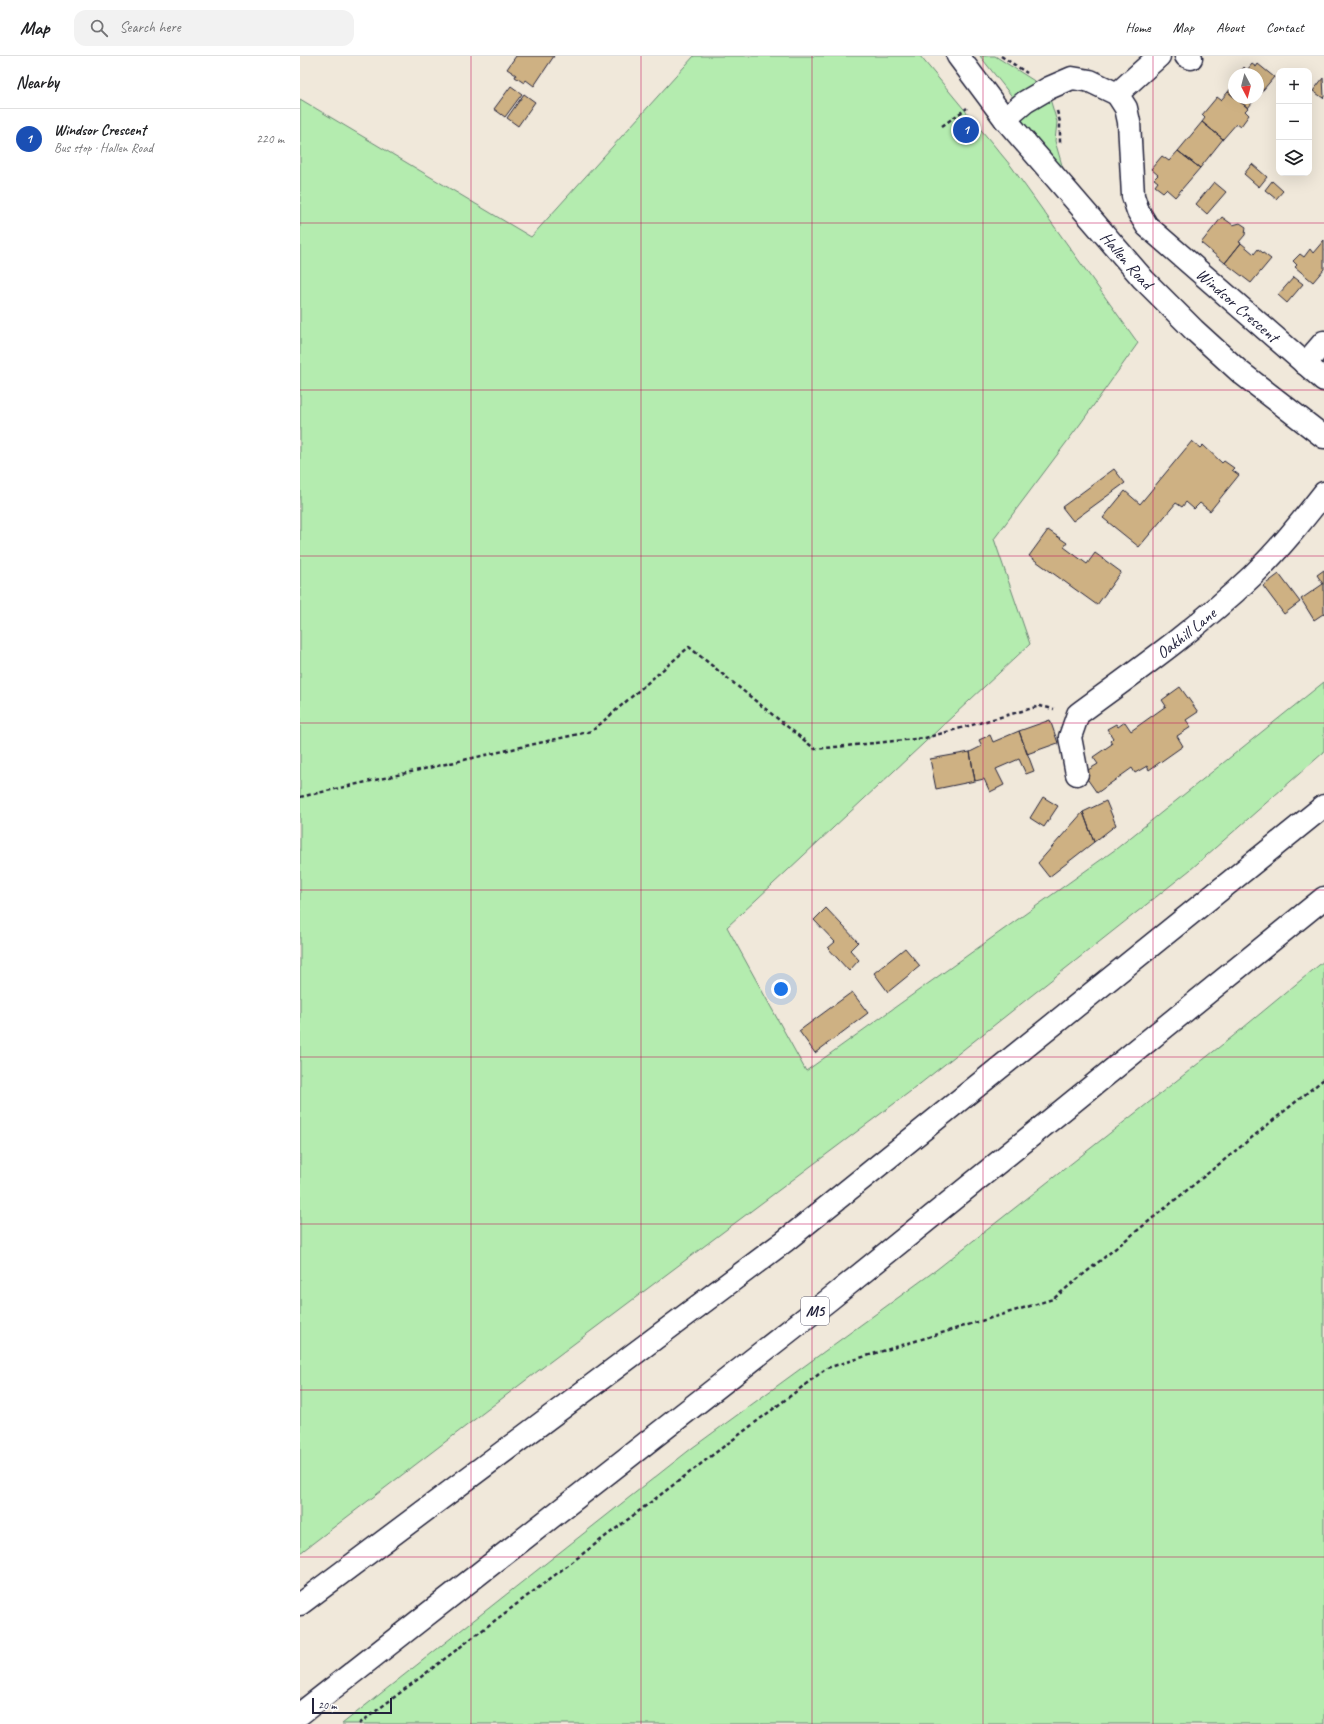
<!DOCTYPE html>
<html lang="en">
<head>
<meta charset="utf-8">
<style>
	body { margin:0; font-family:Caveat,sans-serif; background:#f2f2f2; color:#202124 }
	.controls { position:absolute; right:12px; top:12px; display:grid; overflow:hidden; border-radius:8px; box-shadow:0 4px 16px #0002 }
	.controls button { width:36px; height:36px; display:grid; place-items:center; padding:0; border:0; border-bottom:1px solid #e0e0e0; background:#fff; color:#202124; font:20px sans-serif }
	.compass { position:absolute; left:928px; top:12px; width:36px; height:36px; border-radius:50%; background:#fff; box-shadow:0 4px 16px #0002; rotate:173deg }
	.scale { position:absolute; left:12px; bottom:10px; width:80px; box-sizing:border-box; padding-left:4px; border:2px solid #22223b; border-top:0; font-size:11px; line-height:14px; white-space:nowrap; color:#22223b; -webkit-text-stroke:3px #fff; paint-order:stroke }
	.you { position:absolute; left:481px; top:933px; width:14px; height:14px; margin:-10px; border:3px solid #fff; border-radius:50%; background:#1a73e8; box-shadow:0 0 0 6px #1a73e833 }
	.badge { display:grid; place-items:center; width:26px; height:26px; border-radius:50%; background:#ea580c; color:#fff; font-size:13px; font-weight:700 }
	.pin { position:absolute; translate:-50% -50%; border:2px solid #fff; box-shadow:0 1px 4px #0006 }
	.list { margin:0; padding:0; list-style:none }
	h2 { display:flex; justify-content:space-between; align-items:center; height:52px; margin:0; padding:0 16px; font-size:17px }
	h2 small { font-size:13px; font-weight:400; color:#757577 }
	.list li { display:grid; grid-template-columns:26px 1fr auto; gap:12px; align-items:center; box-sizing:border-box; height:60px; padding:0 16px; border-top:1px solid #e0e0e0 }
	.list b { display:block; font-size:15px; white-space:nowrap }
	.list p { margin:0; font-size:13px; white-space:nowrap; color:#757577 }
	.list em { font-size:13px; font-style:normal; color:#757577 }
	.icon { flex:none; width:22px; height:22px; fill:none; stroke:currentColor; stroke-width:2; stroke-linecap:round; stroke-linejoin:round }
	.map { position:relative; flex:none; width:1024px; height:1668px; overflow:hidden }
	header { display:flex; align-items:center; gap:24px; box-sizing:border-box; height:56px; padding:0 20px; background:#fff; border-bottom:1px solid #e0e0e0 }
	header strong { font-size:19px }
	nav { display:flex; gap:22px; margin-inline-start:auto; font-size:14px }
	.search { width:280px; height:36px; background:#f2f2f2; display:flex; align-items:center; gap:10px; box-sizing:border-box; padding:0 14px; border-radius:12px; color:#757577; font-size:15px }
	main { display:flex }
	aside { flex:1; background:#fff }
	.map>svg:first-child { display:block }
	.green { fill:#b4ecaf; stroke:#6b8775 }
	.building { fill:#ceb183; stroke:#22223b }
	.lines { fill:none; stroke-linecap:round; stroke-linejoin:round }
	.minor-casing { stroke:#22223b; stroke-width:25 }
	.motorway-casing { stroke:#22223b; stroke-width:25 }
	.path { stroke:#22223b; stroke-width:2.5; stroke-dasharray:4 3; stroke-linecap:butt }
	.minor { stroke:#fff; stroke-width:22 }
	.motorway { stroke:#fff; stroke-width:22 }
	.grid { fill:none; stroke:#c2185b; stroke-width:1; stroke-opacity:0.55 }
	.labels { text-anchor:middle; dominant-baseline:central; stroke-width:3; stroke-linejoin:round; paint-order:stroke }
	.shield { fill:#fff; stroke:#646476; stroke-width:1 }
	.shield-label { font-size:16px; font-weight:bold; fill:#22223b }
	.street-label { font-size:17px; fill:#22223b; stroke:#fff }
</style>
</head>
<body>
<header>
<strong>Map</strong>
<div class="search"><svg class="icon" aria-label="search" viewBox="0 0 24 24"><circle cx="10" cy="10" r="6"/><path d="M15 15l6 6"/></svg>Search here</div>
<nav><a>Home</a><a>Map</a><a>About</a><a>Contact</a></nav>
</header>
<main>
<aside>
<h2>Nearby<small></small></h2>
<ul class="list">
<li><span class="badge" style="background:#1a4fb4">1</span><div><b>Windsor Crescent</b><p>Bus stop · Hallen Road</p></div><em>220 m</em></li>
</ul>
</aside>
<div class="map">
<svg width="1024" height="1668" viewBox="0 0 1024 1668">
	<rect width="100%" height="100%" fill="#f0e8da"/>
	<filter id="ink" filterUnits="userSpaceOnUse"><feTurbulence type="fractalNoise" baseFrequency=".025" numOctaves="2"/><feDisplacementMap in="SourceGraphic" scale="8" xChannelSelector="R" yChannelSelector="G"/><feConvolveMatrix kernelMatrix="1 2 1 2 8 2 1 2 1" color-interpolation-filters="sRGB"/></filter>
	<g filter="url(#ink)">
		<path class="green" d="M 394,0 L 620,0 L 711,110 L 838,287 L 781,367 L 694,483 L 730,588 L 427,871 L 506,1015 L 816,793 L 1024,626 L 1024,696 L 890,814 L 611,1035 L 251,1305 L 0,1497 L 0,43 L 231,181 Z
			M 680,0 L 695,0 L 736,26 L 714,43 Z
			M 750,43 L 757,66 L 755,85 L 768,130 L 714,67 L 730,55 Z
			M 1024,905 L 1024,1668 L 42,1668 L 392,1392 L 636,1214 L 932,981 Z"/>
		<path class="building" d="M 216,0 L 254,0 L 234,30 L 226,24 L 224,27 L 215,21 L 216,19 L 207,13 Z
			M 952,8 L 956,11 L 958,8 L 974,21 L 958,40 L 958,18 L 939,18 L 944,11 L 947,14 Z
			M 1023,22 L 1024,41 L 1023,42 L 1013,35 Z
			M 934,28 L 934,41 L 928,36 Z
			M 211,30 L 222,38 L 205,61 L 194,53 Z
			M 928,36 L 948,52 L 945,55 L 949,59 L 941,70 L 937,67 L 923,83 L 902,66 L 905,62 L 902,59 L 917,41 L 921,44 Z
			M 224,38 L 235,46 L 218,70 L 207,62 Z
			M 935,42 L 956,42 L 948,52 Z
			M 902,66 L 923,83 L 900,112 L 878,95 Z
			M 878,95 L 900,112 L 875,141 L 866,133 L 863,136 L 855,130 L 858,126 L 854,123 L 858,119 L 851,113 L 862,100 L 869,105 Z
			M 952,108 L 967,121 L 959,131 L 944,118 Z
			M 972,125 L 983,135 L 976,143 L 965,134 Z
			M 914,126 L 926,136 L 907,158 L 896,148 Z
			M 922,161 L 933,169 L 940,167 L 946,171 L 945,179 L 939,186 L 941,187 L 925,207 L 901,187 Z
			M 1024,184 L 1024,213 L 1013,226 L 995,211 L 997,209 L 993,205 L 1000,198 L 1004,201 L 1010,193 L 1013,197 Z
			M 941,187 L 954,198 L 958,193 L 971,203 L 951,227 L 925,207 Z
			M 994,221 L 1003,228 L 987,247 L 978,239 Z
			M 892,385 L 900,392 L 903,389 L 922,407 L 924,405 L 934,412 L 932,414 L 939,419 L 910,455 L 900,447 L 894,453 L 886,446 L 882,451 L 876,447 L 839,491 L 803,462 L 825,435 L 840,448 Z
			M 814,413 L 825,427 L 773,465 L 762,451 Z
			M 748,474 L 767,487 L 764,491 L 787,508 L 795,497 L 821,516 L 797,549 L 729,500 Z
			M 1024,514 L 1024,559 L 1023,558 L 1014,564 L 1001,543 L 1023,528 L 1017,519 Z
			M 979,518 L 1000,546 L 984,558 L 963,530 Z
			M 880,631 L 898,656 L 886,664 L 891,671 L 877,680 L 883,690 L 849,714 L 847,710 L 835,717 L 832,712 L 797,737 L 783,717 L 798,708 L 793,701 L 812,688 L 810,685 L 813,682 L 807,673 L 816,668 L 818,671 L 825,666 L 831,675 L 866,650 L 862,644 Z
			M 750,664 L 758,687 L 727,698 L 719,675 Z
			M 719,675 L 734,715 L 726,718 L 719,703 L 696,713 L 704,729 L 690,736 L 684,723 L 675,725 L 670,696 L 682,690 L 679,684 L 690,679 L 693,686 Z
			M 670,696 L 675,725 L 636,733 L 630,703 Z
			M 743,741 L 758,750 L 744,771 L 730,762 Z
			M 806,745 L 816,769 L 794,786 L 783,756 Z
			M 783,756 L 794,786 L 749,821 L 738,807 Z
			M 526,852 L 558,886 L 550,894 L 559,904 L 549,915 L 528,892 L 535,886 L 514,864 Z
			M 605,892 L 620,910 L 588,936 L 574,917 Z
			M 552,936 L 568,957 L 515,997 L 499,975 Z"/>
		<g class="lines">
			<defs>
				<g id="minor">
					<path id="s1" d="M 658,0 L 705,63 L 843,223 L 894,274 L 940,316 L 1024,381"/>
					<path d="M 886,0 L 891,2"/>
					<path d="M 817,38 L 859,0"/>
					<path id="s2" d="M 705,63 L 725,46 L 749,32 L 772,22 L 790,25 L 817,38 L 826,52 L 829,66 L 833,140 L 838,155 L 847,170 L 1024,324"/>
					<path d="M 1005,308 L 1024,286"/>
					<path id="s3" d="M 777,718 L 770,681 L 778,658 C 838,614 899,571 952,520 C 979,494 1002,465 1024,437"/>
				</g>
				<path id="motorway" d="M 0,1548 L 485,1185 L 1024,750
					M 0,1658 L 530,1243 L 1024,842"/>
			</defs>
			<use href="#minor" class="minor-casing"/>
			<use href="#motorway" class="motorway-casing"/>
			<path class="path" d="M 701,0 L 727,17
				M 757,55 L 760,66 L 760,87
				M 642,70 L 667,52
				M 0,741 L 292,675 L 389,591 L 515,693 L 625,682 L 740,650 L 754,653
				M 59,1668 L 527,1312 L 753,1243 L 1024,1023"/>
			<use href="#minor" class="minor"/>
			<use href="#motorway" class="motorway"/>
		</g>
	</g>
	<path class="grid" d="M 171,0 L 171,1668M 341,0 L 341,1668M 512,0 L 512,1668M 683,0 L 683,1668M 853,0 L 853,1668M 0,167 L 1024,167M 0,334 L 1024,334M 0,500 L 1024,500M 0,667 L 1024,667M 0,834 L 1024,834M 0,1001 L 1024,1001M 0,1168 L 1024,1168M 0,1334 L 1024,1334M 0,1501 L 1024,1501"/>
	<g class="labels">
		<rect class="shield" x="501" y="1241" width="28" height="28" rx="3"/>
		<g class="shield-label">
			<text x="515" y="1255">M5</text>
		</g>
		<g class="street-label">
			<text stroke="none"><textPath href="#s1" startOffset="265">Hallen Road</textPath></text>
			<text stroke="none"><textPath href="#s2" startOffset="386">Windsor Crescent</textPath></text>
			<text stroke="none"><textPath href="#s3" startOffset="197">Oakhill Lane</textPath></text>
		</g>
	</g>
</svg>
<div class="controls">
<button>+</button>
<button>−</button>
<button><svg class="icon" aria-label="layers" viewBox="0 0 24 24"><path d="M12 4l9 5-9 5-9-5zM3 14l9 5 9-5"/></svg></button>
</div>
<svg class="compass" viewBox="-18 -18 36 36"><path d="M0-13l5 13h-10z" fill="#e53935"/><path d="M0 13l5-13h-10z" fill="#757577"/></svg>
<div class="scale">20 m</div>
<div class="you"></div>
<div class="pin badge" style="left:666px;top:74px;background:#1a4fb4">1</div>
</div>
</main>
</body>
</html>
